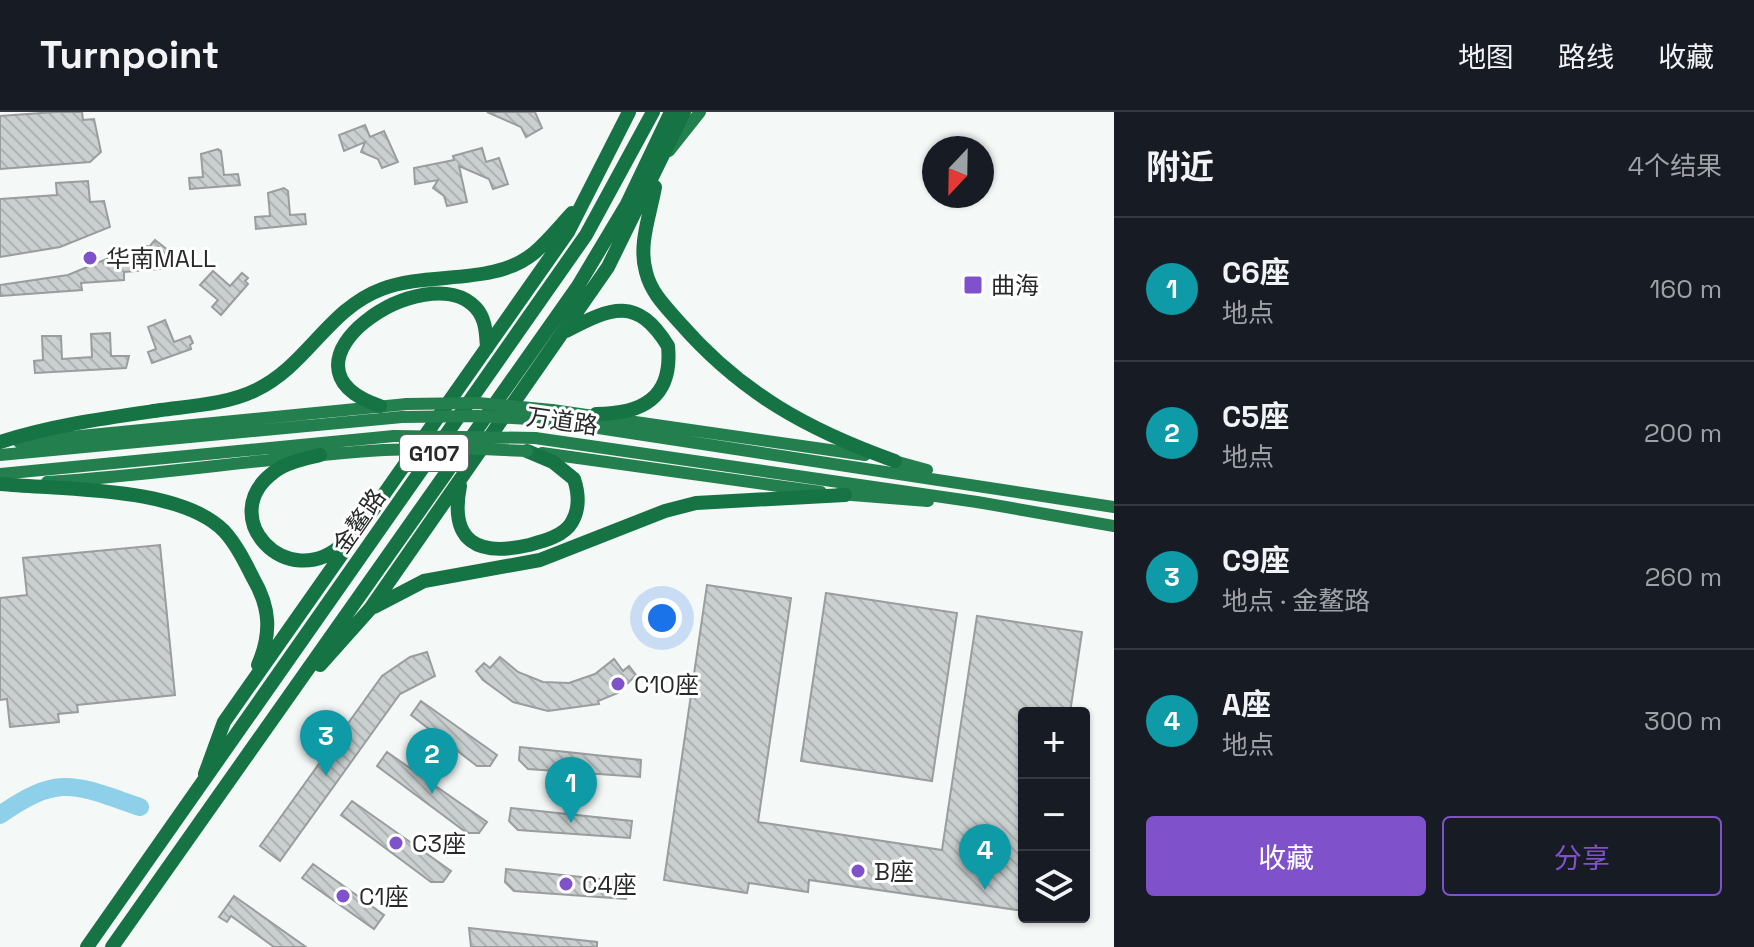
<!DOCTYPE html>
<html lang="zh">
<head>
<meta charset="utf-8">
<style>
	body { margin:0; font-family:"Space Grotesk","Noto Sans SC",sans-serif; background:#20242c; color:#f1f3f6 }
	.controls { position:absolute; right:24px; bottom:24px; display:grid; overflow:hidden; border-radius:8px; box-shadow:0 2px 6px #0004 }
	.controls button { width:72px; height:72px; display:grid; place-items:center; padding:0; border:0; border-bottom:2px solid #363941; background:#171b24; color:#f1f3f6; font:40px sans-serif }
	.compass { position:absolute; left:922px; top:24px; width:72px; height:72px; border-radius:50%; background:#171b24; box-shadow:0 2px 6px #0004; rotate:202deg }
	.you { position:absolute; left:662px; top:506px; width:28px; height:28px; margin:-20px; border:6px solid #fff; border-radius:50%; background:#1a73e8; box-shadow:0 0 0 12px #1a73e833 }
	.badge { display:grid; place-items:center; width:52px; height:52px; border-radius:50%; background:#7f51ca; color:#fff; font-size:26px; font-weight:700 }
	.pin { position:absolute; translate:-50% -66px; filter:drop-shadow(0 2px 4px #0008) }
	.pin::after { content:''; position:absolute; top:42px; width:28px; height:24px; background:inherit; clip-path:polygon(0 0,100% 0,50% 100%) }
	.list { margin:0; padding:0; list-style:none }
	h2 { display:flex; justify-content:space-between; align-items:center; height:104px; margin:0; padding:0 32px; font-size:34px }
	h2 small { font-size:26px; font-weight:400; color:#9ea1a6 }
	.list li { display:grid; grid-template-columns:52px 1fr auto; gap:24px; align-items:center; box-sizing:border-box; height:144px; padding:0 32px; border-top:2px solid #363941 }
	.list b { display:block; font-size:30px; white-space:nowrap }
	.list p { margin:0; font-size:26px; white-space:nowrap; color:#9ea1a6 }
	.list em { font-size:26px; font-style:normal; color:#9ea1a6 }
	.actions { display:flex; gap:16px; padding:24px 32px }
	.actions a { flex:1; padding:18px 0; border:2px solid #7f51ca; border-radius:8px; text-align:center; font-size:28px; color:#7f51ca }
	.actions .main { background:#7f51ca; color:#fff }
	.icon { flex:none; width:44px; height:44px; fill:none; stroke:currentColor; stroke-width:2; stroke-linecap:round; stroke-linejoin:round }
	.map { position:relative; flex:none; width:1114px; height:835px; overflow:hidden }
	header { display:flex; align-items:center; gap:48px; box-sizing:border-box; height:112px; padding:0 40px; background:#171b24; border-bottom:2px solid #363941 }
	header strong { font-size:38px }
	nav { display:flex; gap:44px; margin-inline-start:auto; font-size:28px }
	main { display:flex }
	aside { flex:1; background:#171b24 }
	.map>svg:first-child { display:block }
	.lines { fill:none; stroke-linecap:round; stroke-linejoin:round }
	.river { stroke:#8ecfea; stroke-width:18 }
	.building { fill:url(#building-back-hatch); stroke:#999d9d; stroke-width:2 }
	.primary { stroke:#237f4e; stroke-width:12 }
	.trunk { stroke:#157344; stroke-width:14 }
	.primary-bridge { stroke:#237f4e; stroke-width:12 }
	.poi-dot { fill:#7f51ca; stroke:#fff; stroke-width:3 }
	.labels { text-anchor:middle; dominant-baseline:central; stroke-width:6; stroke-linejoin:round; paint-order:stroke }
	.shield { fill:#fff; stroke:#686969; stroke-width:2 }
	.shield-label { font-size:22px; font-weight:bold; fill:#282929 }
	.poi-label { font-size:24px; fill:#282929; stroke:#fff; text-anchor:start }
	.street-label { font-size:24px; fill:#282929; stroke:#fff }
</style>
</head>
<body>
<header>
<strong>Turnpoint</strong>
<nav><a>地图</a><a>路线</a><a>收藏</a></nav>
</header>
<main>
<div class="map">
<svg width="1114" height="835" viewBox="0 0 1114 835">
	<defs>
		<pattern id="building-back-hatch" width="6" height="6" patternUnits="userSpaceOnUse" patternTransform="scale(2)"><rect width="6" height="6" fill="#cacfcf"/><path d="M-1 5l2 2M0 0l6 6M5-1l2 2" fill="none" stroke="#aeb2b2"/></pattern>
	</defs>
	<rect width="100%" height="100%" fill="#f4f8f7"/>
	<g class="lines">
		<path class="river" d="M 0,703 C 60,661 75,673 140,695"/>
	</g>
	<path class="building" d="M 55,0 L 82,0 L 83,8 L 94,7 L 101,40 L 90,50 L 0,57 L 0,4 Z
		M 487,0 L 535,0 L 542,16 L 526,25 L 521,15 Z
		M 365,13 L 370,25 L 384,19 L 398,50 L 382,56 L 378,47 L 361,40 L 365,30 L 344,39 L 339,23 Z
		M 482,36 L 486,50 L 499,46 L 508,72 L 493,77 L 489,67 L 459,54 L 467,90 L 447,94 L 444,84 L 433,76 L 438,68 L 415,72 L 414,56 L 454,48 L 453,44 Z
		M 218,37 L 221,39 L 224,63 L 238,62 L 240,73 L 190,77 L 189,66 L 203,65 L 201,42 Z
		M 88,69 L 90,90 L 104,89 L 110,115 L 60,135 L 0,145 L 0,87 L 57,83 L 56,71 Z
		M 284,76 L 288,79 L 290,103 L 305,102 L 306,112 L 256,117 L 255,105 L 270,104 L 268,81 Z
		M 155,128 L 178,146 L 170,156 L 124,160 L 124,168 L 81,171 L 82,178 L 0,184 L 0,173 L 68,163 L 133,136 L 150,134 Z
		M 213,159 L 230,174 L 242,161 L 248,166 L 245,169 L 248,172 L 221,203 L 212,195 L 218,188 L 200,173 Z
		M 165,208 L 174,230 L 190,224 L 193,231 L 190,233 L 191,237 L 152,251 L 148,240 L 156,237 L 148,215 Z
		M 110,221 L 111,244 L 129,244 L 126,256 L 35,261 L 34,249 L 43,248 L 42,224 L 61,224 L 62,247 L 92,245 L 91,222 Z
		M 160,433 L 175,583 L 77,593 L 78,600 L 58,602 L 59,610 L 10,615 L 7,587 L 0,588 L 0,486 L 27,483 L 23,446 Z
		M 707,473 L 791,486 L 758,710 L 942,738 L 977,504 L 1082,520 L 1070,601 L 1024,601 L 1024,799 L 809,768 L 808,780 L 749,771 L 747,781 L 664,768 Z
		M 826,481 L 957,501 L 932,669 L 801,649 Z
		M 427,540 L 435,564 L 400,582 L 280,749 L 260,734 L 382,564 L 410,545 Z
		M 500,545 L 518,560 L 543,570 L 569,571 L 595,562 L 614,547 L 623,559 L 629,554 L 636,563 L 618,581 L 598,589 L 599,592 L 548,599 L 513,590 L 483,568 L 476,559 L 484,551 L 490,556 Z
		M 421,589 L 497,643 L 490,654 L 477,654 L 411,603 Z
		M 520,635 L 641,648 L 640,665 L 528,657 L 519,648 Z
		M 387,640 L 487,710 L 479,721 L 467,721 L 377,654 Z
		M 352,689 L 451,759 L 443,770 L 431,770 L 341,703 Z
		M 511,696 L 632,709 L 630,726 L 518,718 L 509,709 Z
		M 313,752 L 384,803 L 374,817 L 302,766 Z
		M 506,757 L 628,770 L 626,787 L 514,779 L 505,770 Z
		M 234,784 L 306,835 L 274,835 L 231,804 L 227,810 L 219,805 Z
		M 469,816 L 597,830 L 597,835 L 471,835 Z"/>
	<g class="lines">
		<path class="primary" d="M 669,39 L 700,0
			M 552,298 L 865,343
			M 546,308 L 1114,395
			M 535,326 L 977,390 L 1114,414
			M 19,330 L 407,292
			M 542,341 L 821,380
			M 0,343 L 402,305
			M 887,347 L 927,358
			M 0,362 L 394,324
			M 47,370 C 160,363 271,345 384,338
			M 839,382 L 928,389"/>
		<path class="trunk" d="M 655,75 C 650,103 638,133 646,160 C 651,181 666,195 680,211 C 741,281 808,318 895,349
			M 566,219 C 612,195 637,184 668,234 C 673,286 642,302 596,302
			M 380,294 C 261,253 428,142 476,196 C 486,207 486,222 487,236
			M 0,330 C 53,313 106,306 161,298 C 191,294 228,292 256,278 C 307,254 328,197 382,177 C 429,159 494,174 534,141 C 548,129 560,114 572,101
			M 320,343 C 305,347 287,350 274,360 C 214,404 287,483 343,432
			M 0,372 C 61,378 180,374 224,419 C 236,432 245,450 253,466 C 270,495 272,521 258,553
			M 460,374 C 449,430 478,445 529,433 C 544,429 564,424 572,410 C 580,396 579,382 574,367 L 553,350 L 527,339
			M 374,495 L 424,469 L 540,448 L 665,399 L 696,391 L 845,383
			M 320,553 L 370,497 L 608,155 L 684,0
			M 205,662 L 224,610 L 568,120 L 629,0
			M 87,835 L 586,123 L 653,0
			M 112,835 L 578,174 L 627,92 L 671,0"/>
		<path class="primary-bridge" d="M 407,292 L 478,291 L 552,298
			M 402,305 L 478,304 L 546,308
			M 394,324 L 535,326
			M 384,338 L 459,336 L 527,339"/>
	</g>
	<g class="poi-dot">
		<circle cx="90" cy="146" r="8"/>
		<rect x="963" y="163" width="20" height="20" rx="4"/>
		<circle cx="618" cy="572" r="8"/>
		<circle cx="396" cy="731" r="8"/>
		<circle cx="858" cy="759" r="8"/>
		<circle cx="566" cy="772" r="8"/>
		<circle cx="343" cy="784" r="8"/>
	</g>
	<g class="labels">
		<rect class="shield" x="400" y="323" width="68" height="36" rx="6"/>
		<g class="shield-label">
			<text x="434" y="341">G107</text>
		</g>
		<g class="poi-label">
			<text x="106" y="146">华南MALL</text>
			<text x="991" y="173">曲海</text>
			<text x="634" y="572">C10座</text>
			<text x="412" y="731">C3座</text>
			<text x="874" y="759">B座</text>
			<text x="582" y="772">C4座</text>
			<text x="359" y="784">C1座</text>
		</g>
		<g class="street-label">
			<text transform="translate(562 309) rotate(8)">万道路</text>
			<text transform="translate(359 409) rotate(-55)">金鳌路</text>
		</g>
	</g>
</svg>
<div class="controls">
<button>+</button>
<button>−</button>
<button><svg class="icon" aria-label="layers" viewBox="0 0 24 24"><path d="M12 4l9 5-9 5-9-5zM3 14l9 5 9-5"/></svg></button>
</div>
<svg class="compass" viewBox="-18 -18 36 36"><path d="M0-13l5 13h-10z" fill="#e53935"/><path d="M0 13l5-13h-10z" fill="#9ea1a6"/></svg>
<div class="you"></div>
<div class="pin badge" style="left:571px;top:711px;background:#0f9aa8">1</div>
<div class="pin badge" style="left:432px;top:682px;background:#0f9aa8">2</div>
<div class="pin badge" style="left:326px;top:664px;background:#0f9aa8">3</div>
<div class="pin badge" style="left:985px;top:778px;background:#0f9aa8">4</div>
</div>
<aside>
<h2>附近<small>4个结果</small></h2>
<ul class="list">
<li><span class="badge" style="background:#0f9aa8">1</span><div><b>C6座</b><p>地点</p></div><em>160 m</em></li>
<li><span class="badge" style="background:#0f9aa8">2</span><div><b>C5座</b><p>地点</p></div><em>200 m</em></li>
<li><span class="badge" style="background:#0f9aa8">3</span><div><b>C9座</b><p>地点 · 金鳌路</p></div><em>260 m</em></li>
<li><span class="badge" style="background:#0f9aa8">4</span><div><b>A座</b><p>地点</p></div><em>300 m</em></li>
</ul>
<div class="actions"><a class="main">收藏</a><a>分享</a></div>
</aside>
</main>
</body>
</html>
